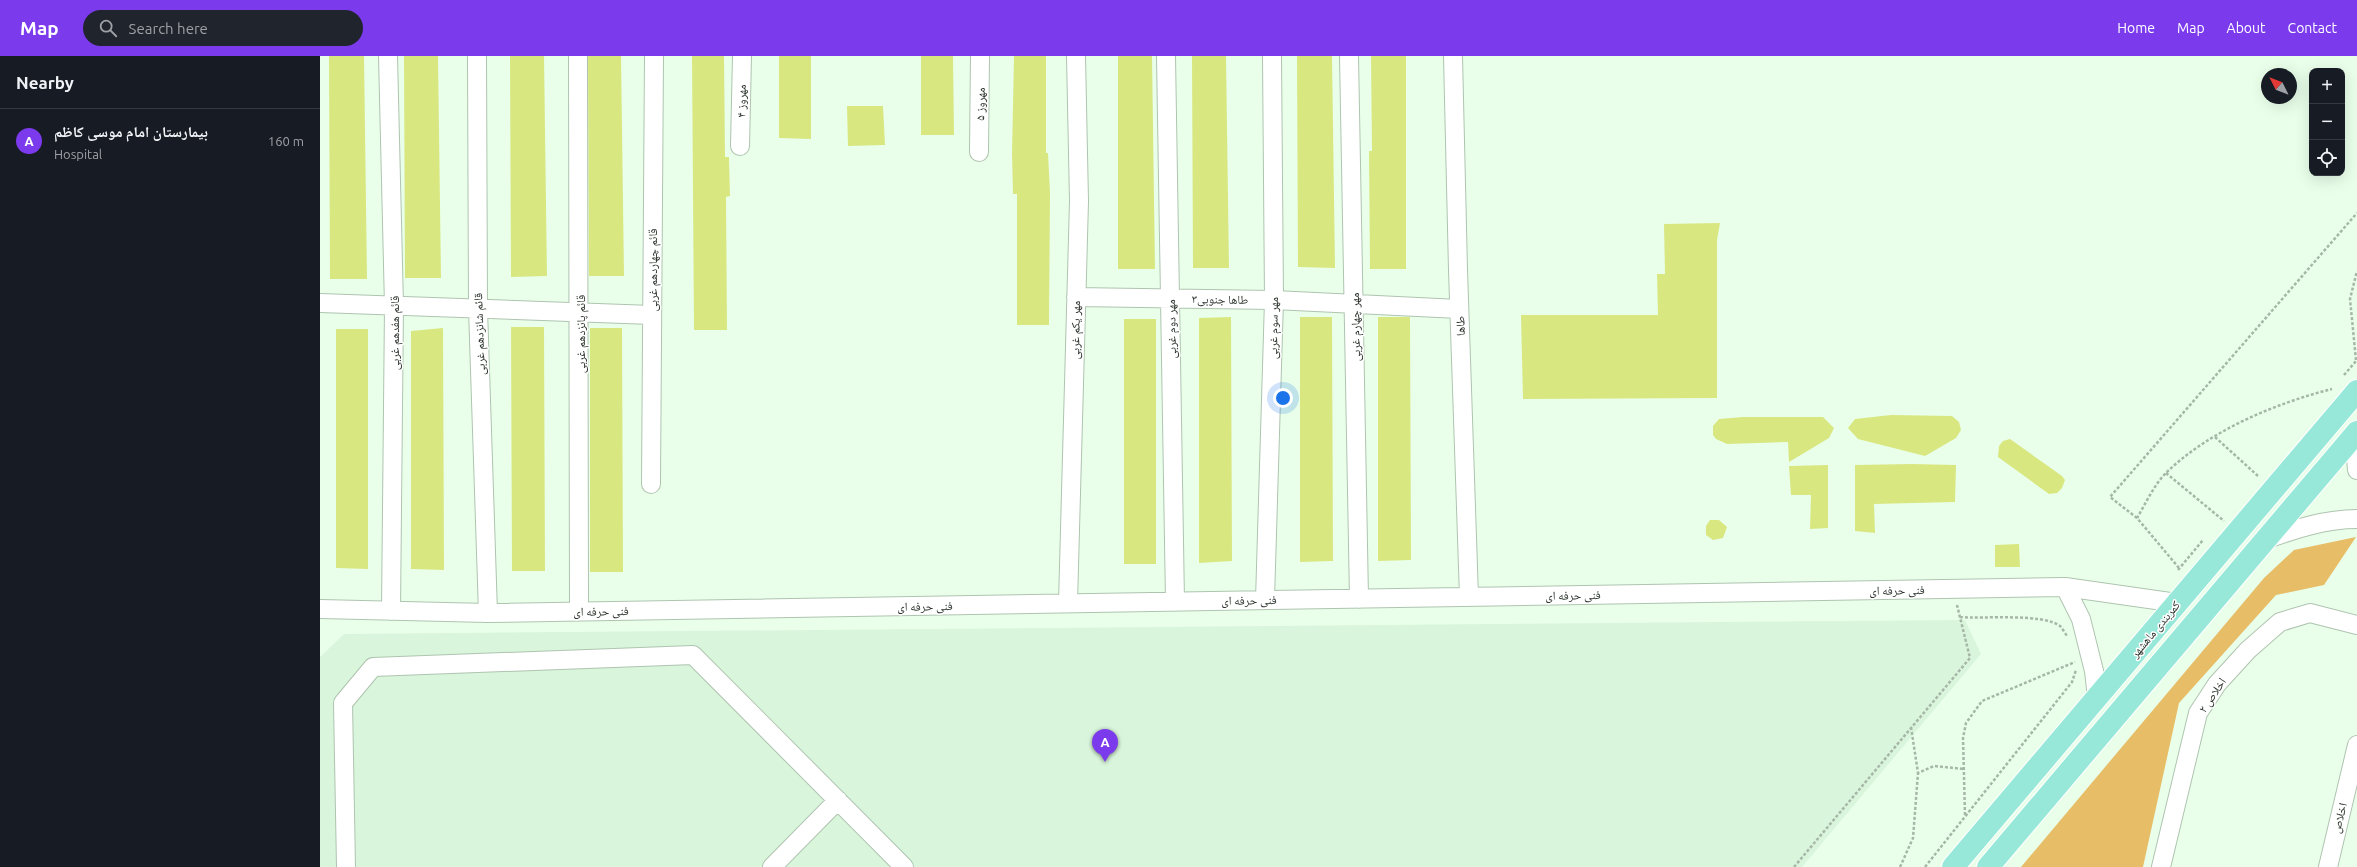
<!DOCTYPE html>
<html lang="en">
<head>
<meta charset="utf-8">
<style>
	body { margin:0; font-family:Ubuntu,"Noto Naskh Arabic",sans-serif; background:#20242c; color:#f1f3f6 }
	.controls { position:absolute; right:12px; top:12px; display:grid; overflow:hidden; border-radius:8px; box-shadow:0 4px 16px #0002 }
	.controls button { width:36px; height:36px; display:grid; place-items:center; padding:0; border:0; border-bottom:1px solid #363941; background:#171b24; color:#f1f3f6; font:20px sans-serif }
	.compass { position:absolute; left:1941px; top:12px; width:36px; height:36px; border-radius:50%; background:#171b24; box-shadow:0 4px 16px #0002; rotate:312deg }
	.you { position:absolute; left:963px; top:342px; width:14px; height:14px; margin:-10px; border:3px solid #fff; border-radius:50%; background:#1a73e8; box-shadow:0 0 0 6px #1a73e833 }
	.badge { display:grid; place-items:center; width:26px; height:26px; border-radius:50%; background:#7c3aed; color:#fff; font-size:13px; font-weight:700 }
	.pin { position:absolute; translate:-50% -33px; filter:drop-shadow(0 1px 2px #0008) }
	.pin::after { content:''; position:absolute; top:21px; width:14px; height:12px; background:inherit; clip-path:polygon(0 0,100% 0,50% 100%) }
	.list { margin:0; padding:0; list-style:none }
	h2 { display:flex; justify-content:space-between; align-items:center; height:52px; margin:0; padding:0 16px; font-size:17px }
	h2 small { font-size:13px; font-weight:400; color:#9ea1a6 }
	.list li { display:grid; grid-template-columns:26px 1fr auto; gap:12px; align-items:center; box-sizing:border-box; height:64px; padding:0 16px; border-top:1px solid #363941 }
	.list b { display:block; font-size:15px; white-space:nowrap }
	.list p { margin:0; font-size:13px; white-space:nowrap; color:#9ea1a6 }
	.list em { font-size:13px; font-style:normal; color:#9ea1a6 }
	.icon { flex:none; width:22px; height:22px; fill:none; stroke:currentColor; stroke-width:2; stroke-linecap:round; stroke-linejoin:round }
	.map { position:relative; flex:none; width:2037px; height:811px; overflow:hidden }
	header { display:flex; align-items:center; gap:24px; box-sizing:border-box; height:56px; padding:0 20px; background:#7c3aed; color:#fff }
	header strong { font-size:19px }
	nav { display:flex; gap:22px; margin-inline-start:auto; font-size:14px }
	.search { width:280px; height:36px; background:#20242c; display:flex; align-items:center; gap:10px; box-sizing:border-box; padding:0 14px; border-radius:22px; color:#9ea1a6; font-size:15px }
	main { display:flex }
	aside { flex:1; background:#171b24 }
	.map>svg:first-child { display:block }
	.built { fill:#d9f5db }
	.green { fill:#e7bd67 }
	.building { fill:#d9e780 }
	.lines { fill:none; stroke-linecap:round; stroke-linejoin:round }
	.minor-casing { stroke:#afc4b0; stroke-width:20 }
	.major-casing { stroke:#fff; stroke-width:24 }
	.path { stroke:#a6b7a7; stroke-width:2.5; stroke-dasharray:3 2; stroke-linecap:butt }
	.minor { stroke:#fff; stroke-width:18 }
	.major { stroke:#98e8da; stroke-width:22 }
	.labels { text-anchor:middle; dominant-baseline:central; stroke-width:3; stroke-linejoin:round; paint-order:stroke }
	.street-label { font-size:12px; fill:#2b332c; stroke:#fff }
</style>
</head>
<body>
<header>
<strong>Map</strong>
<div class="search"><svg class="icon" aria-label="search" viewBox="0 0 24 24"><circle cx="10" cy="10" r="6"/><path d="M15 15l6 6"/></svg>Search here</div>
<nav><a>Home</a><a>Map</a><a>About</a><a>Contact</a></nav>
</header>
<main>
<aside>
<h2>Nearby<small></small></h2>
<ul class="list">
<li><span class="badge">A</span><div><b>بیمارستان امام موسی کاظم</b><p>Hospital</p></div><em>160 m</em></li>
</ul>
</aside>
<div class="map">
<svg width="2037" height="811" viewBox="0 0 2037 811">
	<rect width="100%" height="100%" fill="#e9ffea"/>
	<path class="built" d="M 1645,564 L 1661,598 L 1482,811 L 0,811 L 0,601 L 24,578 Z"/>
	<path class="green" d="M 2036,481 L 2004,529 L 1956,539 L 1859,647 L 1823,811 L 1701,811 L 1944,522 L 1974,494 Z"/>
	<path class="building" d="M 9,0 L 44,0 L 47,223 L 10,223 Z
		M 84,0 L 118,0 L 121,222 L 85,222 Z
		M 190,0 L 224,0 L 227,220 L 191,221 Z
		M 268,0 L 301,0 L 304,220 L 269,220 Z
		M 372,0 L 404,0 L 405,101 L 409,101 L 410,140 L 406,141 L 407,274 L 374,274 Z
		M 459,0 L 491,0 L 491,83 L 459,82 Z
		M 601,0 L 633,0 L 634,79 L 601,79 Z
		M 694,0 L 726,0 L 726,97 L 728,97 L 730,137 L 729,269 L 697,269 L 697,138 L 693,138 L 692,97 Z
		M 798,0 L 832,0 L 835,213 L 798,213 Z
		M 872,0 L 906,0 L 909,212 L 873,212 Z
		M 977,0 L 1012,0 L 1015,212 L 978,211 Z
		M 1051,0 L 1086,0 L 1086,213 L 1050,213 L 1049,95 L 1052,95 Z
		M 527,50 L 563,50 L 565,89 L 528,90 Z
		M 1400,167 L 1397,184 L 1397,342 L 1203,343 L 1201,259 L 1338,259 L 1337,218 L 1345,218 L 1344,168 Z
		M 911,261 L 912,505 L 879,507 L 879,262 Z
		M 980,261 L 1012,261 L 1013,505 L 980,506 Z
		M 1058,261 L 1090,261 L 1091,504 L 1058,505 Z
		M 804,263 L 836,263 L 836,508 L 804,508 Z
		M 191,271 L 224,271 L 225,515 L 192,515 Z
		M 123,272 L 124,514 L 91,513 L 91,275 Z
		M 270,272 L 302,272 L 303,516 L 270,516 Z
		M 16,273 L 48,273 L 48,513 L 16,512 Z
		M 1571,359 L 1632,360 L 1639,366 L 1641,374 L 1636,382 L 1605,400 L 1538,383 L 1528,372 L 1535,363 Z
		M 1423,361 L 1503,361 L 1514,372 L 1509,382 L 1469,406 L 1468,386 L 1407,388 L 1396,383 L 1393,379 L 1393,370 L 1399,363 Z
		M 1690,383 L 1742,420 L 1745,424 L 1742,432 L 1737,437 L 1729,438 L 1678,401 L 1679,390 L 1683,385 Z
		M 1592,408 L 1636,409 L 1635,446 L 1554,448 L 1555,477 L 1535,475 L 1535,409 Z
		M 1508,409 L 1508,472 L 1490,473 L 1491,439 L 1471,439 L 1469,410 Z
		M 1390,464 L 1399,464 L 1407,471 L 1403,482 L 1393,484 L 1386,479 L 1386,470 Z
		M 1699,488 L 1700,511 L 1675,511 L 1675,489 Z"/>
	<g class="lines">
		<defs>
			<path id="minor" d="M 68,0 L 74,250 L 71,555
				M 157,0 L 158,253 L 168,557
				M 258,0 L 259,555
				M 846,0 L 855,546
				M 1029,0 L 1039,543
				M 1133,0 L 1138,214 L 1149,541
				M 420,90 L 422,0
				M 659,96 L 660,0
				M 756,241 L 954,244 L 1139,253
				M 0,247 L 332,259
				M 2036,377 L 2035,392 L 2037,414
				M 331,428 L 334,0
				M 1947,483 C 1976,473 2005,463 2037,463
				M 1745,531 L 1761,563 L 1774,615 L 1777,642
				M 945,544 L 954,244 L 952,0
				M 748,547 L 759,145 L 756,0
				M 0,553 L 168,557 L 1745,531 L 1857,547
				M 26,811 L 23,647 L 53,611 L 373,599 L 584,811
				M 452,811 L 518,744
				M 1841,811 L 1878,657 L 1897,628 L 1928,594 L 1960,566 L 1990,557 L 2037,569
				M 2008,811 L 2037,689"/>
			<path id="major" d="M 1633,811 L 2037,335
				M 1668,811 L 2037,376"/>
		</defs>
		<use href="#minor" class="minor-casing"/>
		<use href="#major" class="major-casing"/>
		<path class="path" d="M 2036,304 L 2030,243 L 2037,215
			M 2024,319 L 2037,304
			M 1895,381 L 1938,420
			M 1846,417 L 1904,465
			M 1817,462 L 1790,441 L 2037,157
			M 1859,512 L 1817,462 C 1826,447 1835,427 1847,416 C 1889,375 1956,347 2012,333
			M 1858,514 L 1883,484
			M 1640,561 C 1663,563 1723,557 1740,570 C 1742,572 1745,577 1747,580
			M 1591,671 L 1598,717 L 1614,710 L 1644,713
			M 1645,759 L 1643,682 L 1646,667 L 1662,645 L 1755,606
			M 1474,811 L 1650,602 L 1637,549
			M 1580,811 L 1593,782 L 1598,717
			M 1605,811 L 1752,626 L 1756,614"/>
		<use href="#minor" class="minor"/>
		<use href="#major" class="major"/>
	</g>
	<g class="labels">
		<g class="street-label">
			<text transform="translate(421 45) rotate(-89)">مهروز ۴</text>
			<text transform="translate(660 48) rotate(-89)">مهروز ۵</text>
			<text transform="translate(332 214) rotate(-90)">قائم چهاردهم غربی</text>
			<text transform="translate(900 243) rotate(1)">طاها جنوبی۳</text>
			<text transform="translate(1140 270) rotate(-92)">طاها</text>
			<text transform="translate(1035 271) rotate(-91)">مهر چهارم غربی</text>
			<text transform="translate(953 272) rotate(-89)">مهر سوم غربی</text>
			<text transform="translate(851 273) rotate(-91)">مهر دوم غربی</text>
			<text transform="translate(755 274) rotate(-89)">مهر یکم غربی</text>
			<text transform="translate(74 277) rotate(-90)">قائم هفدهم غربی</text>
			<text transform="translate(159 278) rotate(-92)">قائم شانزدهم غربی</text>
			<text transform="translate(260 278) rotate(-90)">قائم پانزدهم غربی</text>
			<text transform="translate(1577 534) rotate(-1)">فنی حرفه ای</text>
			<text transform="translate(1253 539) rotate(-1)">فنی حرفه ای</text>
			<text transform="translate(929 544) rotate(-1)">فنی حرفه ای</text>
			<text transform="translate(605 550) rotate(-1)">فنی حرفه ای</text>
			<text transform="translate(281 555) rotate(-1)">فنی حرفه ای</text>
			<text transform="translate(1835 573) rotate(-50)">کمربندی ماهشهر</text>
			<text transform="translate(1892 639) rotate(-56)">اخلاص ۲</text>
			<text transform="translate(2019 762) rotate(-76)">اخلاص</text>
		</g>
	</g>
</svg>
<div class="controls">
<button>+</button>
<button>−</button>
<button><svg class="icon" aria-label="locate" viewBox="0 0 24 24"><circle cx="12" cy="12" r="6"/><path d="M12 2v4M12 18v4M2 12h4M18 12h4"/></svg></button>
</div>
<svg class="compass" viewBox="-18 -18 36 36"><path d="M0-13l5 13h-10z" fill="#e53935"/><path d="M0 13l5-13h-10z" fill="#9ea1a6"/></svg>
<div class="you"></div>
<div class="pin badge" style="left:785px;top:706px">A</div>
</div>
</main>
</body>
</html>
